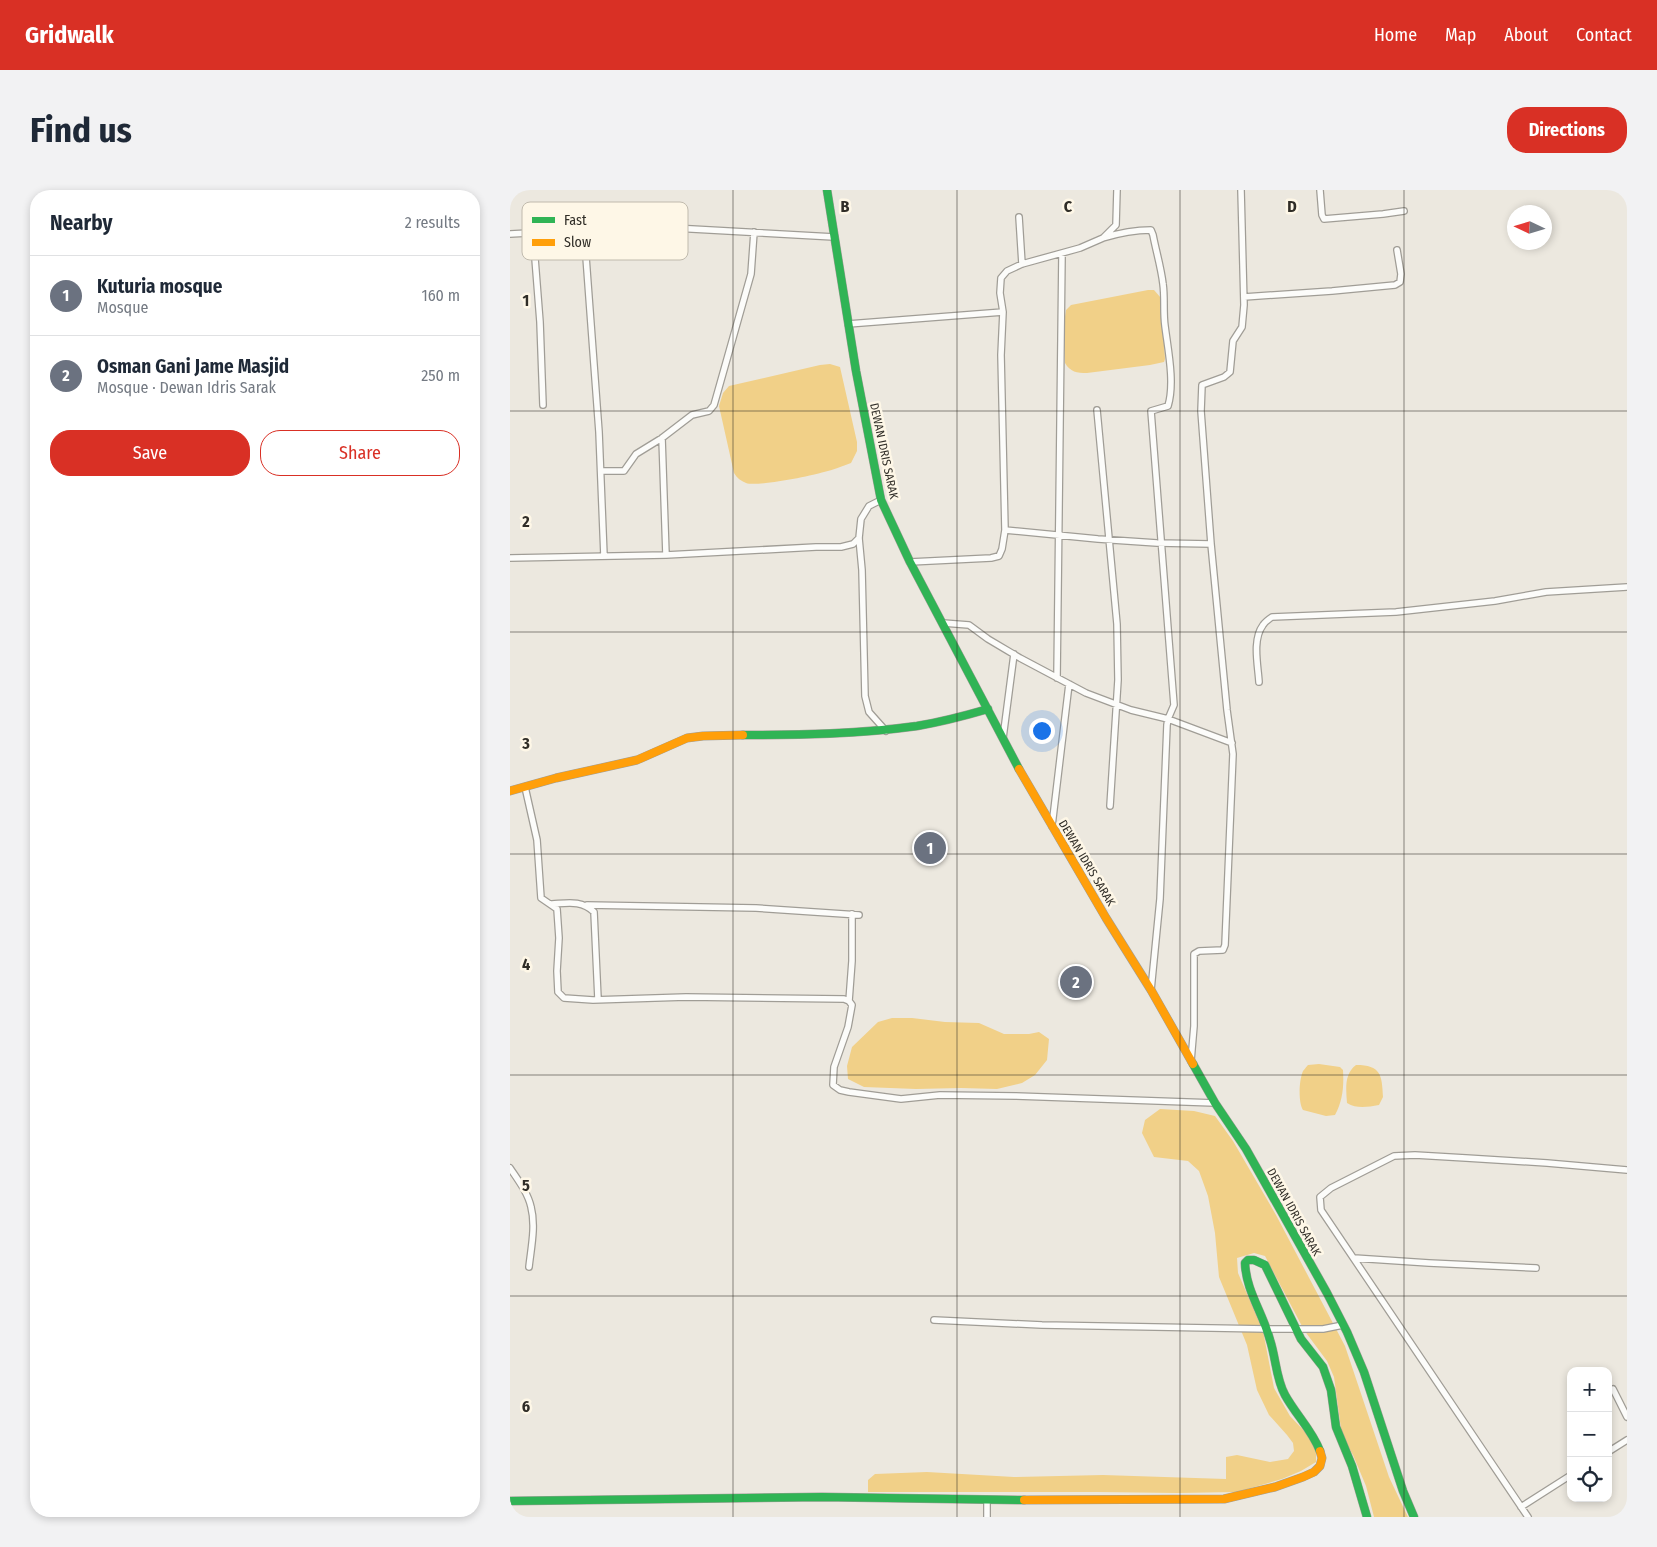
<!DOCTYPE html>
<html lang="en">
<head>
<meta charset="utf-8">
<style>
	body { margin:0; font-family:"Fira Sans Condensed",sans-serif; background:#f2f2f3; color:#1f2937 }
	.controls { position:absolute; right:15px; bottom:15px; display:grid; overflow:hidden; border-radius:10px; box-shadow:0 2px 8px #0003 }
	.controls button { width:45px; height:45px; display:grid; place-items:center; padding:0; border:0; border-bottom:1px solid #e0e1e3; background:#fff; color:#1f2937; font:25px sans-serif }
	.compass { position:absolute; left:997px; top:15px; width:45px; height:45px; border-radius:50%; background:#fff; box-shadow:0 2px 8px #0003; rotate:274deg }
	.you { position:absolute; left:531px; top:540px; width:18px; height:18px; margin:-12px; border:4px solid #fff; border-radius:50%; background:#1a73e8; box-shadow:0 0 0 8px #1a73e833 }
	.badge { display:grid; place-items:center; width:32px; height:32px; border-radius:50%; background:#d93025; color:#fff; font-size:16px; font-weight:700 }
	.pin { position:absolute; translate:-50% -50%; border:2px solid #fff; box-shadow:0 1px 5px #0006 }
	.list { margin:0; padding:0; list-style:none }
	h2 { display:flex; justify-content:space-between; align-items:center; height:65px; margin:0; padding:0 20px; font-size:21px }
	h2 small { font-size:16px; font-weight:400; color:#747a83 }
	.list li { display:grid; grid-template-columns:32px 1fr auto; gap:15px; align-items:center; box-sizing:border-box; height:80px; padding:0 20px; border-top:1px solid #e0e1e3 }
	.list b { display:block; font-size:19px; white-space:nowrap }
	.list p { margin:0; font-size:16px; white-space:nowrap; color:#747a83 }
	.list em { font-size:16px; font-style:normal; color:#747a83 }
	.actions { display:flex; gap:10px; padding:15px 20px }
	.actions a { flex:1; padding:11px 0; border:1px solid #d93025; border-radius:20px; text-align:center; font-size:18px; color:#d93025 }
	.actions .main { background:#d93025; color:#fff }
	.icon { flex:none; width:28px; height:28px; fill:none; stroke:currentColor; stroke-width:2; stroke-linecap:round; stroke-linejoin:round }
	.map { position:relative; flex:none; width:1117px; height:1327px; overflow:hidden; border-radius:20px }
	header { display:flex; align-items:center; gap:30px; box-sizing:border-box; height:70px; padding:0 25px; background:#d93025; color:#fff }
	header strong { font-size:24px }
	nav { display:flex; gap:28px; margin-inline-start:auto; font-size:18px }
	.intro { display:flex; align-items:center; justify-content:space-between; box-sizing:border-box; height:120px; padding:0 30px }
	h1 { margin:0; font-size:35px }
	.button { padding:12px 22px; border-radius:20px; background:#d93025; color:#fff; font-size:18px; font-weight:700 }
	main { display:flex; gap:30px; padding:0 30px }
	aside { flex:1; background:#fff; border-radius:20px; box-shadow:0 2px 8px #0003 }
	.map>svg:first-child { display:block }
	.water { fill:#f1d088 }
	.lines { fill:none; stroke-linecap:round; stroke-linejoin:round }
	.street-casing { stroke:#a09d96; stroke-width:8 }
	.fast-casing { stroke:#a09d96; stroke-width:9 }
	.slow-casing { stroke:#a09d96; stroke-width:9 }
	.street { stroke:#fcfcfa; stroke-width:5.5 }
	.fast { stroke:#30b455; stroke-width:8 }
	.slow { stroke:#ff9f0a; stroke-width:8 }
	.grid { fill:none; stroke:#302d27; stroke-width:1; stroke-opacity:0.55 }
	.labels { text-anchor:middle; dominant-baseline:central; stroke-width:5; stroke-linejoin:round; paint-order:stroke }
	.street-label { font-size:12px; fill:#302d27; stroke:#fef7e7 }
	.key { fill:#fef7e7; stroke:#c0baad; stroke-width:1 }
	.key-label { font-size:14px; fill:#302d27 }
	.grid-label { font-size:16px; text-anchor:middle; font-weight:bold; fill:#302d27; stroke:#fef7e7; stroke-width:5; stroke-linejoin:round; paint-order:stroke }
</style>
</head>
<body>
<header>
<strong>Gridwalk</strong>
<nav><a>Home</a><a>Map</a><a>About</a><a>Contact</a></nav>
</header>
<div class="intro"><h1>Find us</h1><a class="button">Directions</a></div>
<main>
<aside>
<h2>Nearby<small>2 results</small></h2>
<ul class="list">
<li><span class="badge" style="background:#6b7280">1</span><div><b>Kuturia mosque</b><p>Mosque</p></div><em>160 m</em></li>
<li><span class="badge" style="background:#6b7280">2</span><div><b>Osman Gani Jame Masjid</b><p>Mosque · Dewan Idris Sarak</p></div><em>250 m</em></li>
</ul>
<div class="actions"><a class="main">Save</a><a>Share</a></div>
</aside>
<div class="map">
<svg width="1117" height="1327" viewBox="0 0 1117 1327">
	<rect width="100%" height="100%" fill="#ece8df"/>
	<path class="water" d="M 638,100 L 644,100 L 651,108 L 655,169 L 654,172 L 640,175 L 577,183 C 567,183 560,182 555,173 L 553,140 L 556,120 L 561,115 Z
		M 320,174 L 330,177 L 347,252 L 347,261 L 341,273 C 332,276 323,280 314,282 C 301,286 247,297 236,293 C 231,291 227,288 224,283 L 209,216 L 213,203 L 219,196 L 310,175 Z
		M 382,828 L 402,828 L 435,832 L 469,833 L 494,844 L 519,844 L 529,842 L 539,849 L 537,870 L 525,885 L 512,893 L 487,899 L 451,898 L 406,899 L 354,897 L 338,889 L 337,876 L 342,857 L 368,832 Z
		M 809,874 L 830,877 L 833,880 C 834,895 833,911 825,925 L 816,926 L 793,920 C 788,912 789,890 793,881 C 794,880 797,876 798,875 Z
		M 846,875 C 871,875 872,885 873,907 L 869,915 C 857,917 847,919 837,913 C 836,899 834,884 846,875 Z
		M 650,919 L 684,921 L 705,926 L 723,951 L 766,1025 L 835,1156 L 879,1287 L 898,1327 L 864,1327 L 856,1296 L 843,1265 L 832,1246 L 824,1187 L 817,1171 L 794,1140 L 755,1066 L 744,1063 L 727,1068 L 728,1083 L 753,1141 L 764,1198 L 780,1226 L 799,1246 L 806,1260 L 806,1272 L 791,1281 L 772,1289 L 727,1302 L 667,1303 L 587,1302 L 358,1302 L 358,1290 L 365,1284 L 417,1282 L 504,1287 L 593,1285 L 716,1289 L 716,1267 L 727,1265 L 760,1272 L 778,1269 L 784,1261 L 783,1253 L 777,1245 L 759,1225 L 747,1200 L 737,1155 L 709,1087 L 705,1043 L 698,1006 L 689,981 L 678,971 L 644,967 L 632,943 L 635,930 Z"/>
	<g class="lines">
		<defs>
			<path id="street" d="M 810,0 L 812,25 L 814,29 L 873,24 L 894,21
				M 509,27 L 512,74
				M 74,40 L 89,242 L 94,366
				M 23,43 L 30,132 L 33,215
				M 0,44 L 74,40 L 164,38 L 324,47
				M 593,48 C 609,43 624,40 641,40 L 643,45 C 646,61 651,77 653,94 C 655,108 653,122 655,136 C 658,160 665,193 658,216 L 641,221 L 664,515 L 658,529 L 657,535 L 650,709 L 641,800
				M 734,107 L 822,101 L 885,95 L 890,92 L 891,84 L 887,60
				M 338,134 L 493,122
				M 587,220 L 607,434 L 608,490 L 600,616
				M 152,248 L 156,365
				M 91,281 L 114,281 L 126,264 L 152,248 L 182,225 L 199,221 L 204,215 L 241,84 L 244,42
				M 371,310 L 359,316 L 351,329 L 349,348 L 352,380 L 355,506 L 359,522 L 376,541
				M 495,340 L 588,349 L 647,353 L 701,354 L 691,221 L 692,195 L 714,187 L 720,182 L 723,151 L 732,137 L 734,115 L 731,0
				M 0,368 L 156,365 L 306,357 L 331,357 L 343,354 L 349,348
				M 400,372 L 481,368 L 489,366 L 492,359 L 495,340 L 491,165 L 493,122 L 490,103 L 491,88 L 497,81 L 512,74 L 570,58 L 593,48 L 606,35 L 607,0
				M 433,433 L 459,435 L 478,449 L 510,468 L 576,503 L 621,520 L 658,529 L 722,553
				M 547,488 L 552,64
				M 749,492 C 748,475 742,450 753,435 C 755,432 759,429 762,427 L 886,422 L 985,411 L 1036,402 L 1117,397
				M 493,548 L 504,464
				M 15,597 L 27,650 L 31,708 L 47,719 L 49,748 L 47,781 L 48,802 L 54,808 L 83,810 L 176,807 L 334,809 L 339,811 L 342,815 L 338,837 L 324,877 L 323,895 L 330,900 L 339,902 L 391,909 L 430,905 L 506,906 L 705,913
				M 542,636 L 559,494
				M 42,714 C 58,713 72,710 84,722 L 88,809
				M 77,715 L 246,718 L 349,725
				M 339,811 L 342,771 L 342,724
				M 681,871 L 684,836 L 684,764 L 689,761 L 713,760 L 715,755 L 723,564 L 717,520 L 701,354
				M 0,978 C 8,990 18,1003 21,1017 C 26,1036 21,1058 19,1077
				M 844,1068 L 919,1073 L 1026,1078
				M 424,1130 L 532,1135 L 757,1139 L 813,1139 L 833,1135
				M 1103,1199 L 1117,1227
				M 1098,1262 L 1117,1250
				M 1011,1317 L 1061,1285
				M 477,1327 L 477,1310
				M 1018,1327 L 811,1020 L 810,1007 L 821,998 L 884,966 L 905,965 L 956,968 L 1037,973 L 1117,980"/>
			<path id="fast" d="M 317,0 L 346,181 L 371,310 L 400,372 L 509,579
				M 233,545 C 291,545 349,544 407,536 C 431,532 454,526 478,519
				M 683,874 L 705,913 L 736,959 L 817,1103 L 837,1142 L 854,1182 L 893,1301 L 904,1327
				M 810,1261 C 802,1240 786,1225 775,1205 C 766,1189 766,1168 760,1150 C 753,1123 736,1101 735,1073 L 738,1070 L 744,1070 L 755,1075 L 791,1149 L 813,1177 L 821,1200 L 826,1237 L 842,1276 L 857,1327
				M 0,1311 L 312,1307 L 514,1310"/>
			<path id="slow" d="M 509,579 L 596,728 L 641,800 L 683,874
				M 0,601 L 46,588 L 127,570 L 177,548 L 193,546 L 233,545
				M 514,1310 L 714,1309 L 765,1297 L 793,1287 L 804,1282 L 810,1276 L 812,1268 L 810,1261"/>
		</defs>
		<use href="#street" class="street-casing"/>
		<use href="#fast" class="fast-casing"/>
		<use href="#slow" class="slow-casing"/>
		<use href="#street" class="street"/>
		<use href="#fast" class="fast"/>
		<use href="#slow" class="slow"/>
	</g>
	<path class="grid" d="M 223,0 L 223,1327M 447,0 L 447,1327M 670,0 L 670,1327M 894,0 L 894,1327M 0,221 L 1117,221M 0,442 L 1117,442M 0,664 L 1117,664M 0,885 L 1117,885M 0,1106 L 1117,1106"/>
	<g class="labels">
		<g class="street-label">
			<text transform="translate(374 261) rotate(78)">DEWAN IDRIS SARAK</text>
			<text transform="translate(577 673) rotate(59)">DEWAN IDRIS SARAK</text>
			<text transform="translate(784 1022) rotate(61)">DEWAN IDRIS SARAK</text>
		</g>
	</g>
	<rect x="12" y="12" width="166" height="58" rx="8" class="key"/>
	<rect x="22" y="27" width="23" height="6" fill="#30b455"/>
	<rect x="22" y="49" width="23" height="7" fill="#ff9f0a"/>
	<g class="key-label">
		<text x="54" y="35">Fast</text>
		<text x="54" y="57">Slow</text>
	</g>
	<g class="grid-label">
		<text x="335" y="22">B</text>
		<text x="558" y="22">C</text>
		<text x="782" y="22">D</text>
		<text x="16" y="116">1</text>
		<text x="16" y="337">2</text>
		<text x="16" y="559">3</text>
		<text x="16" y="780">4</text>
		<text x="16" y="1001">5</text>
		<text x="16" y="1222">6</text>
	</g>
</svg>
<div class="controls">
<button>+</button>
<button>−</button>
<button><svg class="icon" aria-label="locate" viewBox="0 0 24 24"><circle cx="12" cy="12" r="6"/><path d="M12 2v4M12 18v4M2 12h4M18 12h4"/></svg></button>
</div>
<svg class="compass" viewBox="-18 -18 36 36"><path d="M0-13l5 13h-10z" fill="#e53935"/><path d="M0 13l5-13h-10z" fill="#747a83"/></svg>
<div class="you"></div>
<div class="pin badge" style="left:420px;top:658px;background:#6b7280">1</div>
<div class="pin badge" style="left:566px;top:792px;background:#6b7280">2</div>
</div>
</main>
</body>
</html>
